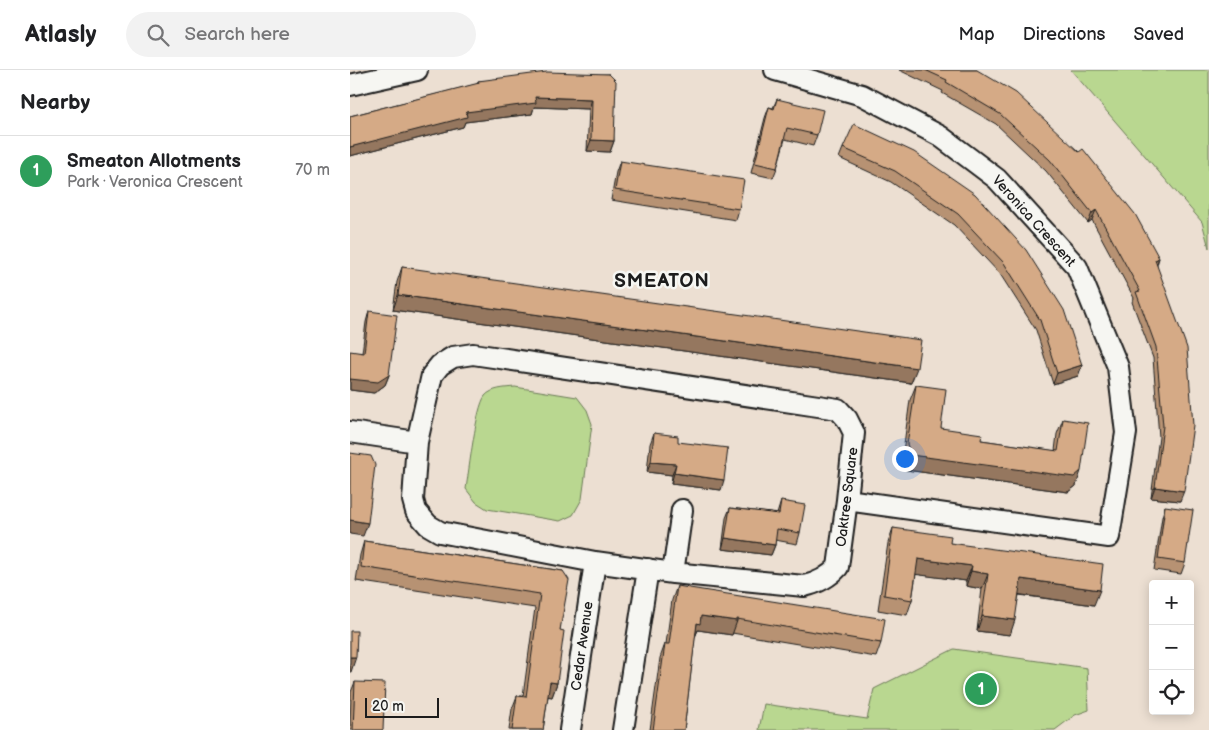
<!DOCTYPE html>
<html lang="en">
<head>
<meta charset="utf-8">
<style>
	body { margin:0; font-family:"Balsamiq Sans",sans-serif; background:#f2f2f2; color:#202124 }
	.controls { position:absolute; right:15px; bottom:15px; display:grid; overflow:hidden; border-radius:5px; box-shadow:0 2px 12px #0003 }
	.controls button { width:45px; height:45px; display:grid; place-items:center; padding:0; border:0; border-bottom:1px solid #e0e0e0; background:#fff; color:#202124; font:25px sans-serif }
	.scale { position:absolute; left:15px; bottom:12px; width:74px; box-sizing:border-box; padding-left:5px; border:2px solid #1c1c1c; border-top:0; font-size:14px; line-height:18px; white-space:nowrap; color:#1c1c1c; -webkit-text-stroke:4px #f6f6f2; paint-order:stroke }
	.you { position:absolute; left:554px; top:388px; width:18px; height:18px; margin:-12px; border:4px solid #fff; border-radius:50%; background:#1a73e8; box-shadow:0 0 0 8px #1a73e833 }
	.badge { display:grid; place-items:center; width:32px; height:32px; border-radius:50%; background:#d1495b; color:#fff; font-size:16px; font-weight:700 }
	.pin { position:absolute; translate:-50% -50%; border:2px solid #fff; box-shadow:0 1px 5px #0006 }
	.list { margin:0; padding:0; list-style:none }
	h2 { display:flex; justify-content:space-between; align-items:center; height:65px; margin:0; padding:0 20px; font-size:21px }
	h2 small { font-size:16px; font-weight:400; color:#757577 }
	.list li { display:grid; grid-template-columns:32px 1fr auto; gap:15px; align-items:center; box-sizing:border-box; height:70px; padding:0 20px; border-top:1px solid #e0e0e0 }
	.list b { display:block; font-size:19px; white-space:nowrap }
	.list p { margin:0; font-size:16px; white-space:nowrap; color:#757577 }
	.list em { font-size:16px; font-style:normal; color:#757577 }
	.icon { flex:none; width:28px; height:28px; fill:none; stroke:currentColor; stroke-width:2; stroke-linecap:round; stroke-linejoin:round }
	.map { position:relative; flex:none; width:859px; height:660px; overflow:hidden }
	header { display:flex; align-items:center; gap:30px; box-sizing:border-box; height:70px; padding:0 25px; background:#fff; border-bottom:1px solid #e0e0e0 }
	header strong { font-size:24px }
	nav { display:flex; gap:28px; margin-inline-start:auto; font-size:18px }
	.search { width:350px; height:45px; background:#f2f2f2; display:flex; align-items:center; gap:12px; box-sizing:border-box; padding:0 18px; border-radius:28px; color:#757577; font-size:19px }
	main { display:flex }
	aside { flex:1; background:#fff }
	.map>svg:first-child { display:block }
	.green { fill:#b9d790; stroke:#6a7a56 }
	.lines { fill:none; stroke-linecap:round; stroke-linejoin:round }
	.street-casing { stroke:#1c1c1c; stroke-width:24 }
	.street { stroke:#f6f6f2; stroke-width:20 }
	.wall { fill:#b79273; stroke:#1c1c1c }
	.shaded-wall { fill:#95775e; stroke:#1c1c1c }
	.building { fill:#d5aa86; stroke:#1c1c1c }
	.labels { text-anchor:middle; dominant-baseline:central; stroke-width:5; stroke-linejoin:round; paint-order:stroke }
	.street-label { font-size:14px; fill:#1c1c1c; stroke:#f6f6f2 }
	.district-label { font-size:19px; font-weight:bold; letter-spacing:1px; fill:#1c1c1c; stroke:#f6f6f2 }
</style>
</head>
<body>
<header>
<strong>Atlasly</strong>
<div class="search"><svg class="icon" aria-label="search" viewBox="0 0 24 24"><circle cx="10" cy="10" r="6"/><path d="M15 15l6 6"/></svg>Search here</div>
<nav><a>Map</a><a>Directions</a><a>Saved</a></nav>
</header>
<main>
<aside>
<h2>Nearby<small></small></h2>
<ul class="list">
<li><span class="badge" style="background:#2e9e5b">1</span><div><b>Smeaton Allotments</b><p>Park · Veronica Crescent</p></div><em>70 m</em></li>
</ul>
</aside>
<div class="map">
<svg width="859" height="660" viewBox="0 0 859 660">
	<rect width="100%" height="100%" fill="#ecdfd2"/>
	<filter id="ink" filterUnits="userSpaceOnUse"><feTurbulence type="fractalNoise" baseFrequency=".02" numOctaves="2"/><feDisplacementMap in="SourceGraphic" scale="10" xChannelSelector="R" yChannelSelector="G"/><feConvolveMatrix kernelMatrix="1 2 1 2 8 2 1 2 1" color-interpolation-filters="sRGB"/></filter>
	<g filter="url(#ink)">
		<path class="green" d="M 721,0 L 859,0 L 859,178 L 852,152 Z
			M 165,317 L 227,327 L 237,340 L 242,354 L 232,429 L 223,445 L 210,451 L 137,439 L 126,432 L 116,419 C 119,400 126,338 135,326 C 142,318 155,318 165,317 Z
			M 604,579 L 737,598 L 739,640 L 725,645 L 705,660 L 409,660 L 414,634 L 517,649 L 524,619 Z"/>
		<g class="lines">
			<defs>
				<path id="street" d="M 425,0 L 512,25 L 590,66 L 647,109 L 727,197 L 768,297 L 776,363 L 759,467 L 497,430
					M 0,15 L 67,0
					M 123,284 L 488,339 L 497,349 L 504,363 L 497,430 L 488,497 C 478,508 468,513 454,516 L 323,503 L 245,492 L 90,462 L 78,455 L 66,441 L 63,430 L 67,372 L 82,305 L 90,295 L 103,287 Z
					M 0,362 L 67,372
					M 323,503 L 332,440
					M 220,660 L 245,492
					M 273,660 L 298,499"/>
			</defs>
			<use href="#street" class="street-casing"/>
			<use href="#street" class="street"/>
		</g>
		<path class="wall" d="M 549,0 L 627,0 L 809,188 L 807,195 L 830,431 L 801,428 L 809,367 L 803,288 L 782,232 L 784,228 L 742,150 L 738,153 L 696,101 L 646,54 L 592,23 L 593,21 Z
			M 259,4 L 264,71 L 260,82 L 237,81 L 239,39 L 184,37 L 182,44 L 115,52 L 113,57 L 0,86 L 0,46 L 127,14 L 128,11 Z
			M 427,29 L 467,65 L 463,76 L 435,69 L 427,98 L 423,108 L 401,103 L 415,48 L 419,37 L 423,38 Z
			M 493,78 L 625,124 L 732,295 L 728,306 L 703,314 L 686,260 L 650,204 L 604,155 L 541,112 L 489,88 Z
			M 270,91 L 389,139 L 386,150 L 261,130 L 266,102 Z
			M 52,197 L 561,313 L 43,240 L 47,212 Z
			M 19,241 L 39,305 L 35,315 L 24,323 L 0,320 L 0,282 L 12,283 L 16,252 Z
			M 566,315 L 591,358 L 631,370 L 705,381 L 707,364 L 713,349 L 726,416 L 718,422 L 556,400 L 552,389 L 560,330 Z
			M 304,363 L 328,372 L 371,420 L 321,414 L 322,405 L 297,402 L 300,374 Z
			M 431,431 L 450,463 L 447,474 L 425,470 L 425,475 L 421,485 L 372,479 L 376,448 L 380,438 L 427,444 Z
			M 815,436 L 835,493 L 831,504 L 804,500 L 812,447 Z
			M 543,458 L 600,473 L 744,535 L 669,525 L 660,565 L 627,561 L 632,519 L 616,516 L 616,511 L 566,504 L 562,530 L 557,545 L 528,540 L 538,473 Z
			M 14,471 L 213,501 L 207,613 L 202,627 L 198,626 L 193,660 L 159,660 L 162,639 L 167,626 L 173,626 L 185,538 L 6,511 L 10,485 Z
			M 327,516 L 531,573 L 526,587 L 382,563 L 382,565 L 348,560 L 345,567 L 334,660 L 300,660 L 310,588 L 315,574 L 316,574 L 322,530 Z
			M 5,612 L 33,660 L 0,660 L 1,622 Z"/>
		<path class="shaded-wall" d="M 185,27 L 242,29 L 239,39 L 184,37 L 182,44 L 115,52 L 113,57 L 0,86 L 0,77 L 116,42 Z
			M 241,70 L 264,71 L 260,82 L 237,81 Z
			M 746,140 L 742,150 L 738,153 L 742,143 Z
			M 809,188 L 805,198 L 805,190 Z
			M 48,225 L 567,298 L 561,313 L 43,240 Z
			M 732,295 L 728,306 L 703,314 L 707,303 Z
			M 39,305 L 35,315 L 24,323 L 0,320 L 0,309 Z
			M 561,385 L 731,401 L 726,416 L 718,422 L 556,400 Z
			M 301,392 L 326,394 L 322,405 L 297,402 Z
			M 324,403 L 374,410 L 371,420 L 321,414 Z
			M 805,417 L 834,421 L 830,431 L 801,428 Z
			M 0,450 L 18,453 L 13,466 L 0,464 Z
			M 375,468 L 425,475 L 421,485 L 372,479 Z
			M 568,489 L 622,496 L 616,511 L 563,504 Z
			M 621,501 L 638,504 L 632,519 L 616,516 Z
			M 671,509 L 750,520 L 744,535 L 665,524 Z
			M 351,546 L 387,551 L 382,565 L 348,560 L 345,567 L 347,553 Z
			M 632,546 L 665,550 L 660,565 L 627,561 Z
			M 0,587 L 6,587 L 1,602 L 0,602 Z
			M 200,612 L 207,613 L 202,627 L 196,626 Z"/>
		<path class="building" d="M 575,0 L 627,0 L 666,23 L 729,82 L 733,79 L 785,144 L 809,188 L 805,190 L 837,278 L 843,355 L 834,421 L 805,417 L 813,356 L 806,277 L 786,222 L 790,221 L 746,140 L 742,143 L 700,90 L 650,44 L 596,12 L 597,10 Z
			M 197,2 L 259,4 L 266,11 L 264,71 L 241,70 L 242,29 L 185,27 L 186,33 L 116,42 L 117,47 L 0,77 L 0,46 L 129,13 L 128,11 Z
			M 427,29 L 473,40 L 467,65 L 437,58 L 427,98 L 405,93 L 419,37 L 424,39 Z
			M 504,54 L 564,82 L 625,124 L 676,180 L 714,240 L 732,295 L 707,303 L 690,250 L 654,193 L 608,144 L 545,101 L 493,78 Z
			M 270,91 L 394,110 L 389,139 L 265,120 Z
			M 52,197 L 571,270 L 567,298 L 48,225 Z
			M 19,241 L 47,245 L 39,305 L 28,312 L 0,309 L 0,281 L 14,283 Z
			M 566,315 L 596,319 L 591,358 L 632,364 L 631,370 L 708,381 L 713,349 L 738,353 L 731,401 L 724,407 L 561,385 L 557,374 Z
			M 304,363 L 328,366 L 328,372 L 378,378 L 374,410 L 324,403 L 326,394 L 301,392 Z
			M 0,383 L 21,386 L 25,395 L 18,453 L 0,450 Z
			M 431,431 L 455,435 L 450,463 L 427,459 L 425,475 L 375,468 L 380,438 L 429,444 Z
			M 815,436 L 843,440 L 835,493 L 808,489 Z
			M 543,458 L 601,466 L 600,473 L 753,494 L 750,520 L 671,509 L 665,550 L 632,546 L 638,504 L 621,501 L 622,496 L 568,489 L 562,530 L 534,525 Z
			M 14,471 L 213,501 L 219,510 L 210,560 L 214,561 L 207,613 L 200,612 L 193,660 L 162,660 L 167,626 L 176,627 L 190,524 L 11,497 Z
			M 327,516 L 535,549 L 531,573 L 387,549 L 387,551 L 351,546 L 350,554 L 347,553 L 334,660 L 303,660 L 315,574 L 319,574 Z
			M 0,561 L 7,561 L 6,587 L 0,587 Z
			M 5,612 L 35,613 L 33,660 L 3,660 Z"/>
	</g>
	<g class="labels">
		<g class="street-label">
			<text transform="translate(684 151) rotate(48)">Veronica Crescent</text>
			<text transform="translate(497 427) rotate(-83)">Oaktree Square</text>
			<text transform="translate(232 576) rotate(-82)">Cedar Avenue</text>
		</g>
		<g class="district-label">
			<text x="312" y="211">SMEATON</text>
		</g>
	</g>
</svg>
<div class="controls">
<button>+</button>
<button>−</button>
<button><svg class="icon" aria-label="locate" viewBox="0 0 24 24"><circle cx="12" cy="12" r="6"/><path d="M12 2v4M12 18v4M2 12h4M18 12h4"/></svg></button>
</div>
<div class="scale">20 m</div>
<div class="you"></div>
<div class="pin badge" style="left:631px;top:619px;background:#2e9e5b">1</div>
</div>
</main>
</body>
</html>
